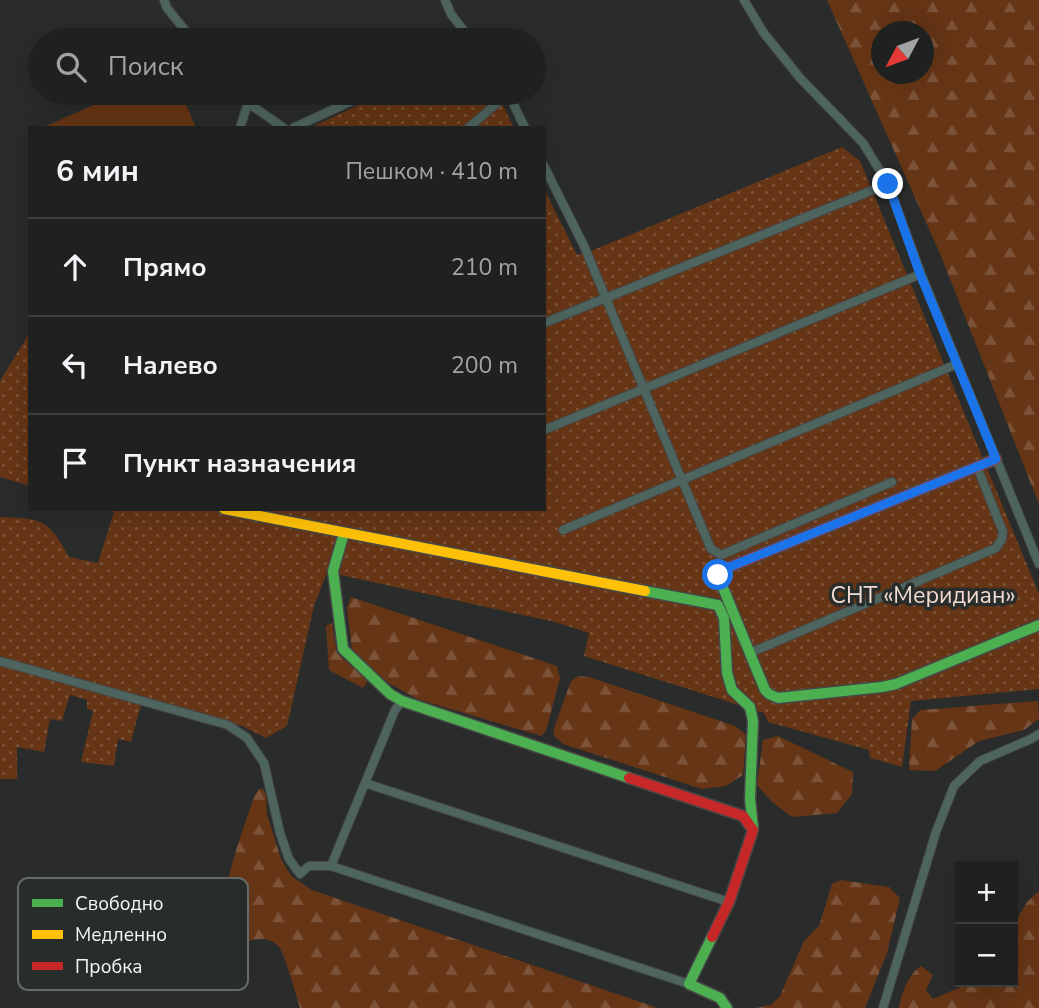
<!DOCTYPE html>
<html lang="ru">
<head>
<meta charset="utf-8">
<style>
	body { margin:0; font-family:"Nunito Sans",sans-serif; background:#272929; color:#f1f3f6 }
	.controls { position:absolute; right:21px; bottom:21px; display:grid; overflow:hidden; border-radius:0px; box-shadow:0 7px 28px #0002 }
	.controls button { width:63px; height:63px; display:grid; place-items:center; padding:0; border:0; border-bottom:2px solid #3c3e3e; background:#1f2120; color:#f1f3f6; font:35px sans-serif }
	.compass { position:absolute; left:871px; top:21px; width:63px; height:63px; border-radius:50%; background:#1f2120; box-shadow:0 7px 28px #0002; rotate:229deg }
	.stop { position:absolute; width:21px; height:21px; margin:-16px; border:5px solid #1a73e8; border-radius:50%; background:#fff }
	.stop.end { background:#1a73e8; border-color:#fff; box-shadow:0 2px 7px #0008 }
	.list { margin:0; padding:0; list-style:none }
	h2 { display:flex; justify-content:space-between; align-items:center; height:91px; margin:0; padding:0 28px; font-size:30px }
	h2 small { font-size:23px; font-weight:400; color:#a1a3a5 }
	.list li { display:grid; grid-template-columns:46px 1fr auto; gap:21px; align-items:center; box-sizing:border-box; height:98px; padding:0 28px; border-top:2px solid #3c3e3e }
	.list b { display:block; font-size:26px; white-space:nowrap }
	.list em { font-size:23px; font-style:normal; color:#a1a3a5 }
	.icon { flex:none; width:38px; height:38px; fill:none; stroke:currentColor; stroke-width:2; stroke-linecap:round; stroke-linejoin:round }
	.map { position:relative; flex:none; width:1039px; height:1008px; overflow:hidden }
	.search { position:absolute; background:#1f2120; box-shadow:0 7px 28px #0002; left:28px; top:28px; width:518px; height:77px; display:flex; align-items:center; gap:18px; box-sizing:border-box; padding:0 24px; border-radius:38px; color:#a1a3a5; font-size:26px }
	.panel { position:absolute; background:#1f2120; box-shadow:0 7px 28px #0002; left:28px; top:126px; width:518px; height:385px; border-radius:0px }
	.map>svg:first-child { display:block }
	.green { fill:#663515 }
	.forest { fill:url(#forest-firs); fill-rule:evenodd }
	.garden { fill:url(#garden-dots) }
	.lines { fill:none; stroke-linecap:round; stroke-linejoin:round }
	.street-casing { stroke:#464747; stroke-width:10 }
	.fast-casing { stroke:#464747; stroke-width:13 }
	.slow-casing { stroke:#464747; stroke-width:13 }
	.jam-casing { stroke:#464747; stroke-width:13 }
	.street { stroke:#4e645f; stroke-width:8 }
	.fast { stroke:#4caf50; stroke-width:10 }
	.slow { stroke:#ffc107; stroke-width:10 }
	.jam { stroke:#c62828; stroke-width:10 }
	.route { stroke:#1a73e8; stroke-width:9 }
	.labels { text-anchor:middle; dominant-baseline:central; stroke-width:7; stroke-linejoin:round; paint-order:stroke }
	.park-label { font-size:23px; fill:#f1dacf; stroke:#282d2c }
	.key { fill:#282d2c; stroke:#656968; stroke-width:2 }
	.key-label { font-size:19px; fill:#f2f6f4 }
</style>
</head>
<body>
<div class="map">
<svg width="1039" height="1008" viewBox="0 0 1039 1008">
	<defs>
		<pattern id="forest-firs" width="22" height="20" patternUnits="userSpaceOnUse" patternTransform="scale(1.75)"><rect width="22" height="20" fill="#663515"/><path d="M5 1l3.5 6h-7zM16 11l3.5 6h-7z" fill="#7c5338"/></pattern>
		<pattern id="garden-dots" width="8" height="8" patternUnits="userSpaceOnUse" patternTransform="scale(1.75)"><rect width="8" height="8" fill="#663515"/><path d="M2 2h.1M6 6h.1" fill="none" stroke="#7c5338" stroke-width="1.8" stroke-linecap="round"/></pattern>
	</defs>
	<rect width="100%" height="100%" fill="#292c2b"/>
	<path class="green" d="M 121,93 L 181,93 L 196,128 L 47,128 L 46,126 Z"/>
	<path class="forest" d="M 827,0 L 1039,0 L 1039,504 L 941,256 ZM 881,32 L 923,32 L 923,74 L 881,74 Z
		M 351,597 L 557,666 L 560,678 L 546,731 L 541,736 L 417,699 L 387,682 L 352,649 L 347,608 Z
		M 332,623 L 337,653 L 368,681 L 363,688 L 329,670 L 326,626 Z
		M 579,676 L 589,677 L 735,726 L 746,735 L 743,775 L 726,786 L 702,789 L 563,744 L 555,737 L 553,731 L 571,681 Z
		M 1038,701 L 1039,719 L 1024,730 L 979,741 L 935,771 L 909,770 L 912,719 L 920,710 Z
		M 778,736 L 853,772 L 852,794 L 837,813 L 792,817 L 772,802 L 757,785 L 763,740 Z
		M 259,789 L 263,789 L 266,795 L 267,814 L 281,859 L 291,876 L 312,890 L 658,1008 L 300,1008 C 296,996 285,954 279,947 C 273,940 268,939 260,939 C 250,939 242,945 233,940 C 206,924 246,820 255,795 Z
		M 841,880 L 889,887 L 900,898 L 887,953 L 865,1008 L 756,1008 L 771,1005 L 780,996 L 804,941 L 819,926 L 832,884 Z
		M 1039,891 L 1039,1008 L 899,1008 C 901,994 909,973 921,966 L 933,975 L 926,990 L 933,999 L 972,982 L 1013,982 L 1013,926 L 1027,902 Z"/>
	<path class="garden" d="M 384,93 L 497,93 L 514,128 L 310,128 Z
		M 842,147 L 860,161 L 1039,594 L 1039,689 L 911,701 L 902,767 L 870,758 L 869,750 L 768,722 L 764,713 L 584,656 L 589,633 L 555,622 L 327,572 L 314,606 L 287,726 L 266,738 L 242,726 L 143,697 L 131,742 L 118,739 L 114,766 L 81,762 L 93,711 L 87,709 L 87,700 L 70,695 L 62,721 L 50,719 L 44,752 L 17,747 L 17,779 L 0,779 L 0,517 C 42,519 48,518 69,557 L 98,563 L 114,512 L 105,509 L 544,509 L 544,189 L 577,255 L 591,251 Z
		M 30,332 L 30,486 L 0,477 L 0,381 Z"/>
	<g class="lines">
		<defs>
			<path id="street" d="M 164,0 L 167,8 L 193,40
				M 445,0 L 451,14 L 471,40
				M 744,0 L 763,32 L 800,78 L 863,143 L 888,184 L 921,274 L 1039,564
				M 239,93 L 248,103 L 284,128
				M 508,93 L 525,128
				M 240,128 L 248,103
				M 293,128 L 369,93
				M 468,128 L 508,94
				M 544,166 L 584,246 L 711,549 L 721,555 L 892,482
				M 544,323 L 888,184
				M 544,430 L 921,274
				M 563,530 L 957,364
				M 750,653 L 996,548 L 1002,539 L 1003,532 L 977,467
				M 0,661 L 228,725 L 247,738 L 264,763 L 280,833 L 289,859 L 300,874 L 309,866 L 331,866
				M 402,701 L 395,710 L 331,866 L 689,984
				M 365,783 L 729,902
				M 883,1008 L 936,832 L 954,786 L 980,761 L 1031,739 L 1039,734"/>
			<path id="fast" d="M 344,533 L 333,571 L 343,649 L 390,694 L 402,701 L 629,778
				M 719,573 L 719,578 L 765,690 L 769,694 L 778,698 L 882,687 L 896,684 L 1039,625
				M 645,591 L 718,605 L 724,618 L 727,673 L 732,690 L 750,707 L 753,721 L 750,799 L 753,827
				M 712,937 L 689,984 L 720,998 L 727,1008"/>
			<path id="slow" d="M 224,509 L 645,591"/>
			<path id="jam" d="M 719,573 L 722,570 L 996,459
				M 629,778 L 743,816 L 753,830 L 729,902 L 712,937"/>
		</defs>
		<use href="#street" class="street-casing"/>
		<use href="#fast" class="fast-casing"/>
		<use href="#slow" class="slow-casing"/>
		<use href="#jam" class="jam-casing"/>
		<use href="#street" class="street"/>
		<use href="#fast" class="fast"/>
		<use href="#slow" class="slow"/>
		<use href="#jam" class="jam"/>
	</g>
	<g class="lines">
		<path class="route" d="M 718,575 L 722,570 L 996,459 L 920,274 L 888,184"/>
	</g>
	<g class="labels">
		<g class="park-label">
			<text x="923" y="595">СНТ «Меридиан»</text>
		</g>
	</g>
	<rect x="18" y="878" width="230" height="112" rx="10" class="key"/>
	<rect x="32" y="899" width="31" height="8" fill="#4caf50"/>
	<rect x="32" y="930" width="31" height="9" fill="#ffc107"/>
	<rect x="32" y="962" width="31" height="8" fill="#c62828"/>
	<g class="key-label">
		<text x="75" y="910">Свободно</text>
		<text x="75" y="941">Медленно</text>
		<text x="75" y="973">Пробка</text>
	</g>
</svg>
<div class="controls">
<button>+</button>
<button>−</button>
</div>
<svg class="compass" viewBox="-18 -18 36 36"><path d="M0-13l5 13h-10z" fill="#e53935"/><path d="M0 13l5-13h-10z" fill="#a1a3a5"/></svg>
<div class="stop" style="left:718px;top:575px"></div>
<div class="stop end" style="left:888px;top:184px"></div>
<div class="search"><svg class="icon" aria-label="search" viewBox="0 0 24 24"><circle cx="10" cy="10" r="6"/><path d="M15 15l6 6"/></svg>Поиск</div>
<section class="panel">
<h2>6 мин<small>Пешком · 410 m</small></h2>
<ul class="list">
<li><svg class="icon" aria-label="ahead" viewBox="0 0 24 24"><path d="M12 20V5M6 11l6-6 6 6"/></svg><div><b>Прямо</b></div><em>210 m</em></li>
<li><svg class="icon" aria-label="left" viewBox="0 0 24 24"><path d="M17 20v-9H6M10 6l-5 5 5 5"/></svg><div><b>Налево</b></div><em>200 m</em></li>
<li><svg class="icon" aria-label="arrive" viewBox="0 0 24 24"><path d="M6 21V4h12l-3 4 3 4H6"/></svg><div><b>Пункт назначения</b></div></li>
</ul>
</section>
</div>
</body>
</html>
